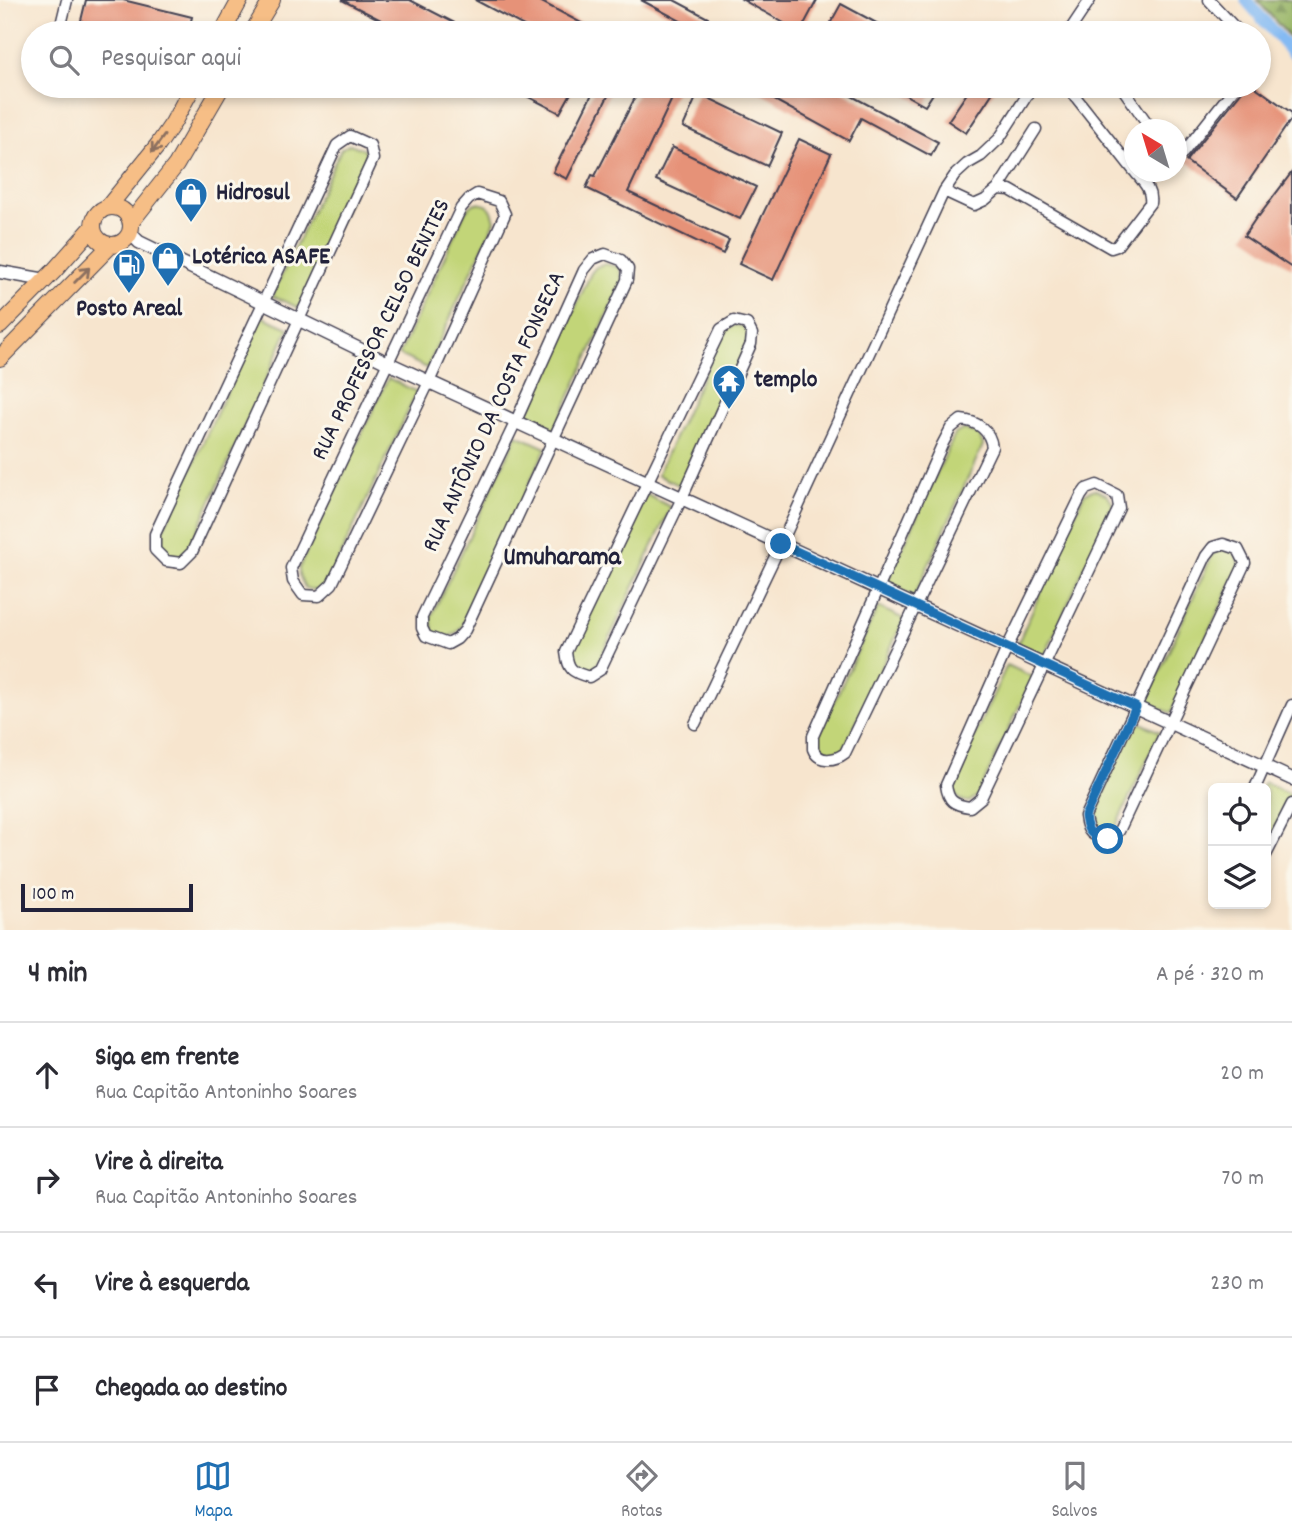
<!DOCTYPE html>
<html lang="pt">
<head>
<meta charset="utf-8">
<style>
	body { margin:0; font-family:Dekko,sans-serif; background:#f7f7f7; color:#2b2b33 }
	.controls { position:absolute; right:21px; bottom:21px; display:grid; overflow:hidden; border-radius:10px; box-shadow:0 4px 10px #0003 }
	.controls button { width:63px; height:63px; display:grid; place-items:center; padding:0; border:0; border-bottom:2px solid #e1e1e2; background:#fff; color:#2b2b33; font:35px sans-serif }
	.compass { position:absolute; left:1124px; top:119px; width:63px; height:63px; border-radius:50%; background:#fff; box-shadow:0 4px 10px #0003; rotate:322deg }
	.scale { position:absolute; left:21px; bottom:18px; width:172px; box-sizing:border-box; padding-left:7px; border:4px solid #22223b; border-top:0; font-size:19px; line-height:24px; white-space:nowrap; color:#22223b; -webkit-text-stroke:5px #fbf7ec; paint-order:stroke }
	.stop { position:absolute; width:21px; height:21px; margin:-16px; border:5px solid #1f6fb2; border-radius:50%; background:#fff }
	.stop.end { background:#1f6fb2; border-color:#fff; box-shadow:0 2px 7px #0008 }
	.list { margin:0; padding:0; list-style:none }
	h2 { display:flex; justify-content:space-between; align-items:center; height:91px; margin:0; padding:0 28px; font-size:30px }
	h2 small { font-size:23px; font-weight:400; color:#7c7c81 }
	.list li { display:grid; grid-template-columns:46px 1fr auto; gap:21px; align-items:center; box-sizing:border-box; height:105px; padding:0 28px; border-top:2px solid #e1e1e2 }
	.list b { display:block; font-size:26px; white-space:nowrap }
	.list p { margin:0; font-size:23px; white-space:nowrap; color:#7c7c81 }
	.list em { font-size:23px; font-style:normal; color:#7c7c81 }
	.icon { flex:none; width:38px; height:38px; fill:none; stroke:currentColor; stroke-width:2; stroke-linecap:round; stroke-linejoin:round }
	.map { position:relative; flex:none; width:1292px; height:930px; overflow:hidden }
	.search { position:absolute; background:#fff; box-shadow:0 4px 10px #0003; left:21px; right:21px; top:21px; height:77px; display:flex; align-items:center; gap:18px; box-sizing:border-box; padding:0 24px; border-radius:38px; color:#7c7c81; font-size:26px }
	.sheet { height:511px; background:#fff }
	nav { display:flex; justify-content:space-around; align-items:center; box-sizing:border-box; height:98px; border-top:2px solid #e1e1e2; background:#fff; font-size:19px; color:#7c7c81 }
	nav a { display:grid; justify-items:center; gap:4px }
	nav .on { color:#1f6fb2 }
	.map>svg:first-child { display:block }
	.forest { fill:url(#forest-firs); stroke:#5e6c52; stroke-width:2 }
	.green { fill:#c2d578; stroke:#727c5a; stroke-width:2 }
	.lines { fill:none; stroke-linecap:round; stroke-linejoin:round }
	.canal { stroke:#84baf3; stroke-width:12 }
	.building { fill:#e69278 }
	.minor-casing { stroke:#423f51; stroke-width:13 }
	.tertiary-casing { stroke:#423f51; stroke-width:15 }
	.primary-casing { stroke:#423f51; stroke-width:18 }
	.minor { stroke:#fff; stroke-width:10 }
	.tertiary { stroke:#fff; stroke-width:12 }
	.primary { stroke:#f6be86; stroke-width:16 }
	.oneway { stroke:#8c7060 }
	.route { stroke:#1f6fb2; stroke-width:9 }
	.labels { text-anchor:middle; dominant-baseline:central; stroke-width:6; stroke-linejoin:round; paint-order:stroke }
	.poi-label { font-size:24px; font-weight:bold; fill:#22223b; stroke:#fbf7ec; text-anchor:start }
	.street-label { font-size:24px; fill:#22223b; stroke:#fbf7ec }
	.neighbourhood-label { font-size:26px; font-weight:bold; fill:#22223b; stroke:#fbf7ec }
</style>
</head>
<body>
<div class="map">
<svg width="1292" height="930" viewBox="0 0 1292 930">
	<defs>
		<pattern id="forest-firs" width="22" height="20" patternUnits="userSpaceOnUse" patternTransform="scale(1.75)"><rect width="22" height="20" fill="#99b668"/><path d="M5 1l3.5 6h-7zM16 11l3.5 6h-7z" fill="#7c9457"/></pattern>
	</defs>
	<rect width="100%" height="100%" fill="#fbf7ec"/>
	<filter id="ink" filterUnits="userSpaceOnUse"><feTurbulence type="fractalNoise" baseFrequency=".0143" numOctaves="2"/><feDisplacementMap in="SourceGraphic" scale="14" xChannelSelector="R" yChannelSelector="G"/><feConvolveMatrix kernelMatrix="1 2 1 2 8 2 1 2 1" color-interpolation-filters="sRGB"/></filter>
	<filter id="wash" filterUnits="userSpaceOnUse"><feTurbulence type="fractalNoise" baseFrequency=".00686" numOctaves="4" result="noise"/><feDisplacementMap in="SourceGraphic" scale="28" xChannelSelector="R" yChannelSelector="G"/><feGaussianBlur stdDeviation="1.57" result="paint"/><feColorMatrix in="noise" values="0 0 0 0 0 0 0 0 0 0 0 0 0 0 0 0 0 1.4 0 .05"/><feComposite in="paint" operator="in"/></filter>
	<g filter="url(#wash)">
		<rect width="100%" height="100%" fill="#f7e5ce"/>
		<path class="forest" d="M 1257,0 L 1292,0 L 1292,40 Z"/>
		<path class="green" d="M 350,144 L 365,150 L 367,161 L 299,308 L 272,296 L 341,149 Z
			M 475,203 C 490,204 492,207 495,221 L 427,368 L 399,355 L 466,210 Z
			M 605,264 L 619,267 L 623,281 L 553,433 L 524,420 L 591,273 L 596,267 Z
			M 261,316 L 289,328 L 189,549 L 177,557 L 167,557 L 161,548 L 161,535 Z
			M 735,325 L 745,327 L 748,334 L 748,345 L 683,487 L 657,475 L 723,332 Z
			M 388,378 L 417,392 L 328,582 L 317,591 L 305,588 L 299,575 L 299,568 Z
			M 964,429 L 979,435 L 983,445 L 914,597 L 886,584 L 955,434 Z
			M 517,435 L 546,448 L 461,628 C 452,638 447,638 434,635 L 431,617 Z
			M 1094,489 L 1108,495 L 1113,504 L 1044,657 L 1017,645 L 1084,494 Z
			M 645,494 L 671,507 L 596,667 L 587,672 L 576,669 L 571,660 L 572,650 Z
			M 1222,548 L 1236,553 L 1240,565 L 1171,713 L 1146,702 L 1213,553 Z
			M 878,607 L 904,619 L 844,749 L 833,756 C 822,753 819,745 819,734 Z
			M 1007,665 L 1033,677 L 978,795 L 969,802 L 960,800 L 953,792 L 951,786 Z
			M 1135,720 L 1160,732 L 1115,828 L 1108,832 L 1094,824 L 1091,815 Z
			M 1264,782 L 1292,795 L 1266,849 L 1266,788 L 1261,788 Z"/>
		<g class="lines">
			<path class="canal" d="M 1246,0 L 1292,53"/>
		</g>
		<g id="blocks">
			<path class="building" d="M 86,0 L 123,0 L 192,17 L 188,33 L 78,33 Z
				M 342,0 L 410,0 L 474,33 L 406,33 Z
				M 475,0 L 538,0 L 600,33 L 537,33 Z
				M 641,0 L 674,0 L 736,33 L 703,33 Z
				M 743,0 L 817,0 L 800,32 Z
				M 841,4 L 895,33 L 825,33 Z
				M 507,86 L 575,86 L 560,113 Z
				M 596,86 L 613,86 L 567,179 L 553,172 Z
				M 641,86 L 678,86 L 628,192 L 729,240 L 723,254 L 586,188 L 592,175 L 595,176 Z
				M 749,86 L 833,86 L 938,142 L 931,156 L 861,118 L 849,141 Z
				M 890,86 L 931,86 L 936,89 L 925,106 Z
				M 972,86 L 997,86 L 966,133 L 948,121 Z
				M 1244,86 L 1254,86 L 1292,113 L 1292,118 L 1237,198 L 1186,161 L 1242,91 Z
				M 698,93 L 782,133 L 767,166 L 683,127 Z
				M 799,139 L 831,154 L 773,280 L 739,264 Z
				M 672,147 L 756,187 L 740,219 L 656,180 Z
				M 1292,172 L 1292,268 L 1244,236 L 1258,215 L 1259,216 Z"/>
		</g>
	</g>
	<g filter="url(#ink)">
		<use href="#blocks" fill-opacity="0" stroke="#423f51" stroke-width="2"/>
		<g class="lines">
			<defs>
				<path id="minor" d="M 1209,0 L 1240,33
					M 59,33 L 67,0
					M 1068,33 L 1090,0
					M 1067,86 L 1134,171
					M 1121,86 L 1152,130
					M 350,136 L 370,145 L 373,159 L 192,552 L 181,563 L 166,561 L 155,550 L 155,534 L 337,145 Z
					M 1176,152 L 1183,153 L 1236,86
					M 998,189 L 1036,129
					M 944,191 L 974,205 L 985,200 L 998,189 L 1010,190 L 1111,248 L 1117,246 L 1150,203 C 1152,190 1143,182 1135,172
					M 477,194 L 499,201 L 505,214 L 429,382 L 332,584 L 319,596 L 303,595 L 293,581 L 291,568 L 461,208 L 469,199 Z
					M 605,254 L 621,260 L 628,269 L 627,280 L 465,630 L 457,639 L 448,644 L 426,636 L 422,628 L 422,617 L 516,421 L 584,270 L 593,259 Z
					M 734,321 L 747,324 L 752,334 L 751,344 L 682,498 L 600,670 L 589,677 C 572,672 568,670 566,652 L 721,329 Z
					M 961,420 C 978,421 990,431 992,447 L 845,753 C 836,760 819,764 813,749 C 813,747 813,737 813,736 L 942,445 L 951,428 Z
					M 1097,485 L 1117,495 L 1119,508 L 981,798 L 970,807 C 954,805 948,801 946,785 L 1007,648 L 1081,496 L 1086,489 Z
					M 1223,544 L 1238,549 L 1245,563 L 1119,831 L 1108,839 C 1092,836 1087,834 1085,816 L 1206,556 L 1213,547 Z
					M 695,724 L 781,544 L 944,191 L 955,175 L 967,164 L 981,156 L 999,139 L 1033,86
					M 1255,788 L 1292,705
					M 1266,855 L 1292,804"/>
				<path id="tertiary" d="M 130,233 L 139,242 L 388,363 L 1292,779
					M 0,272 L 46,280"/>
				<path id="primary" d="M 222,33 L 240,0
					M 252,33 L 272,0
					M93 226a19 19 0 1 1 38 0a19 19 0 1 1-38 0Z
					M 108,207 L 158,145 L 173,123 L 193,86
					M 131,222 L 176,165 L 222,86
					M 0,326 L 53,272 L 93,227
					M 0,358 L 111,245"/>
			</defs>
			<use href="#minor" class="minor-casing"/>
			<use href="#tertiary" class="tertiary-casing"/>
			<use href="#primary" class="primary-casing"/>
			<use href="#minor" class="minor"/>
			<use href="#tertiary" class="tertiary"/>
			<use href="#primary" class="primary"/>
		</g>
		<defs><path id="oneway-shaft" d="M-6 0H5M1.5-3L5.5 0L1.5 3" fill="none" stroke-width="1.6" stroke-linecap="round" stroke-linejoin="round" transform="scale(1.75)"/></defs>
		<g class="oneway">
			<use href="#oneway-shaft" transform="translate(158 144) rotate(126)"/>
			<use href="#oneway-shaft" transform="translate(82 275) rotate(-45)"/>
		</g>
	</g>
	<g class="lines" filter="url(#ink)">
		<path class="route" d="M 781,544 L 1136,707 L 1085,816 C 1087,834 1092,836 1108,839"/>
	</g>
	<defs>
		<symbol id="shop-pin" viewBox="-11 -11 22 30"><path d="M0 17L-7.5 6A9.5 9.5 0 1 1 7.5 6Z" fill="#1f6fb2" stroke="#fbf7ec"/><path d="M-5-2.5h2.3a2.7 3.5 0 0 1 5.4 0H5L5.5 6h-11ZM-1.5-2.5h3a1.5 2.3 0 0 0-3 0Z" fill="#fff"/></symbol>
		<symbol id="fuel-pin" viewBox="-11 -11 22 30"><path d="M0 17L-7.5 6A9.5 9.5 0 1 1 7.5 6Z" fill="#1f6fb2" stroke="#fbf7ec"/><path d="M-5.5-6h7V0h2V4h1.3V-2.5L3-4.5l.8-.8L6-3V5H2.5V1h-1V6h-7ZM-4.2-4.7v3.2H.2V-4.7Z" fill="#fff"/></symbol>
		<symbol id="temple-pin" viewBox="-11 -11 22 30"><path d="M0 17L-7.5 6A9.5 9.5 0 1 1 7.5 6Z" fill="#1f6fb2" stroke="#fbf7ec"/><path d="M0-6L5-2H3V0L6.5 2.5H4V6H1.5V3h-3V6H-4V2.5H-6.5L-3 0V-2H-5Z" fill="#fff"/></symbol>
	</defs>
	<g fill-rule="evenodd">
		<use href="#shop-pin" x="172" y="175" width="38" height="52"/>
		<use href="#shop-pin" x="149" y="239" width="38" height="52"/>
		<use href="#fuel-pin" x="110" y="246" width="38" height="52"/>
		<use href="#temple-pin" x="710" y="362" width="38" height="52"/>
	</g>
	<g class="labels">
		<g class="poi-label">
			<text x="216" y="194">Hidrosul</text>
			<text x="192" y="258">Lotérica ASAFE</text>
			<text x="129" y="310" text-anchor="middle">Posto Areal</text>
			<text x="754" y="381">templo</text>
		</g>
		<g class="street-label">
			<text transform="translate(382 330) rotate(-64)">RUA PROFESSOR CELSO BENITES</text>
			<text transform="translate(495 412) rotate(-65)">RUA ANTÔNIO DA COSTA FONSECA</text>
		</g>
		<g class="neighbourhood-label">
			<text x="562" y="558">Umuharama</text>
		</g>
	</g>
</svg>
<div class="controls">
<button><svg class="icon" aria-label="locate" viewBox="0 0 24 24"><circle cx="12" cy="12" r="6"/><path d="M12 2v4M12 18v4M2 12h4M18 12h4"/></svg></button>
<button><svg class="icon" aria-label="layers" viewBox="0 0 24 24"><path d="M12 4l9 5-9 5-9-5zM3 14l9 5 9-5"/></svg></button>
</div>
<svg class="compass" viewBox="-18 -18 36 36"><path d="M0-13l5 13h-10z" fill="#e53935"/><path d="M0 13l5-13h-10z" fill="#7c7c81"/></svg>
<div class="scale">100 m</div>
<div class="stop" style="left:1108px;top:839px"></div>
<div class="stop end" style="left:781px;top:544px"></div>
<div class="search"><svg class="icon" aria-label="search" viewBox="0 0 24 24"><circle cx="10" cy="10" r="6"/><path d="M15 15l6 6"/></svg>Pesquisar aqui</div>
</div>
<section class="sheet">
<h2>4 min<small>A pé · 320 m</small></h2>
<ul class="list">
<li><svg class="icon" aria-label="ahead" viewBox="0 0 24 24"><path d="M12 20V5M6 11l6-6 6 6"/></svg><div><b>Siga em frente</b><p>Rua Capitão Antoninho Soares</p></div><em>20 m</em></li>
<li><svg class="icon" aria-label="right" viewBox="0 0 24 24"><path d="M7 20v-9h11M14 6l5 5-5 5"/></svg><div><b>Vire à direita</b><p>Rua Capitão Antoninho Soares</p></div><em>70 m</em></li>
<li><svg class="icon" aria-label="left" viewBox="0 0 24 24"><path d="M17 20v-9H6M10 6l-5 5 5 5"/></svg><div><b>Vire à esquerda</b></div><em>230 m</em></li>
<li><svg class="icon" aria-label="arrive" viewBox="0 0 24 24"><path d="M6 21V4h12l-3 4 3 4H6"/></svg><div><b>Chegada ao destino</b></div></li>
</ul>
</section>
<nav>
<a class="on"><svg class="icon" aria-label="map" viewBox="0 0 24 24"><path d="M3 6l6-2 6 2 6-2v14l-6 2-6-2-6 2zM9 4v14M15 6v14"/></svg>Mapa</a>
<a><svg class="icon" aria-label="directions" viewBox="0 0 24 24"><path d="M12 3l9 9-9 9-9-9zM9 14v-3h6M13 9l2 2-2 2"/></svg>Rotas</a>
<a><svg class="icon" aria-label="saved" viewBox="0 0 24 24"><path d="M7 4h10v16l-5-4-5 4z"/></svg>Salvos</a>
</nav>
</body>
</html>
